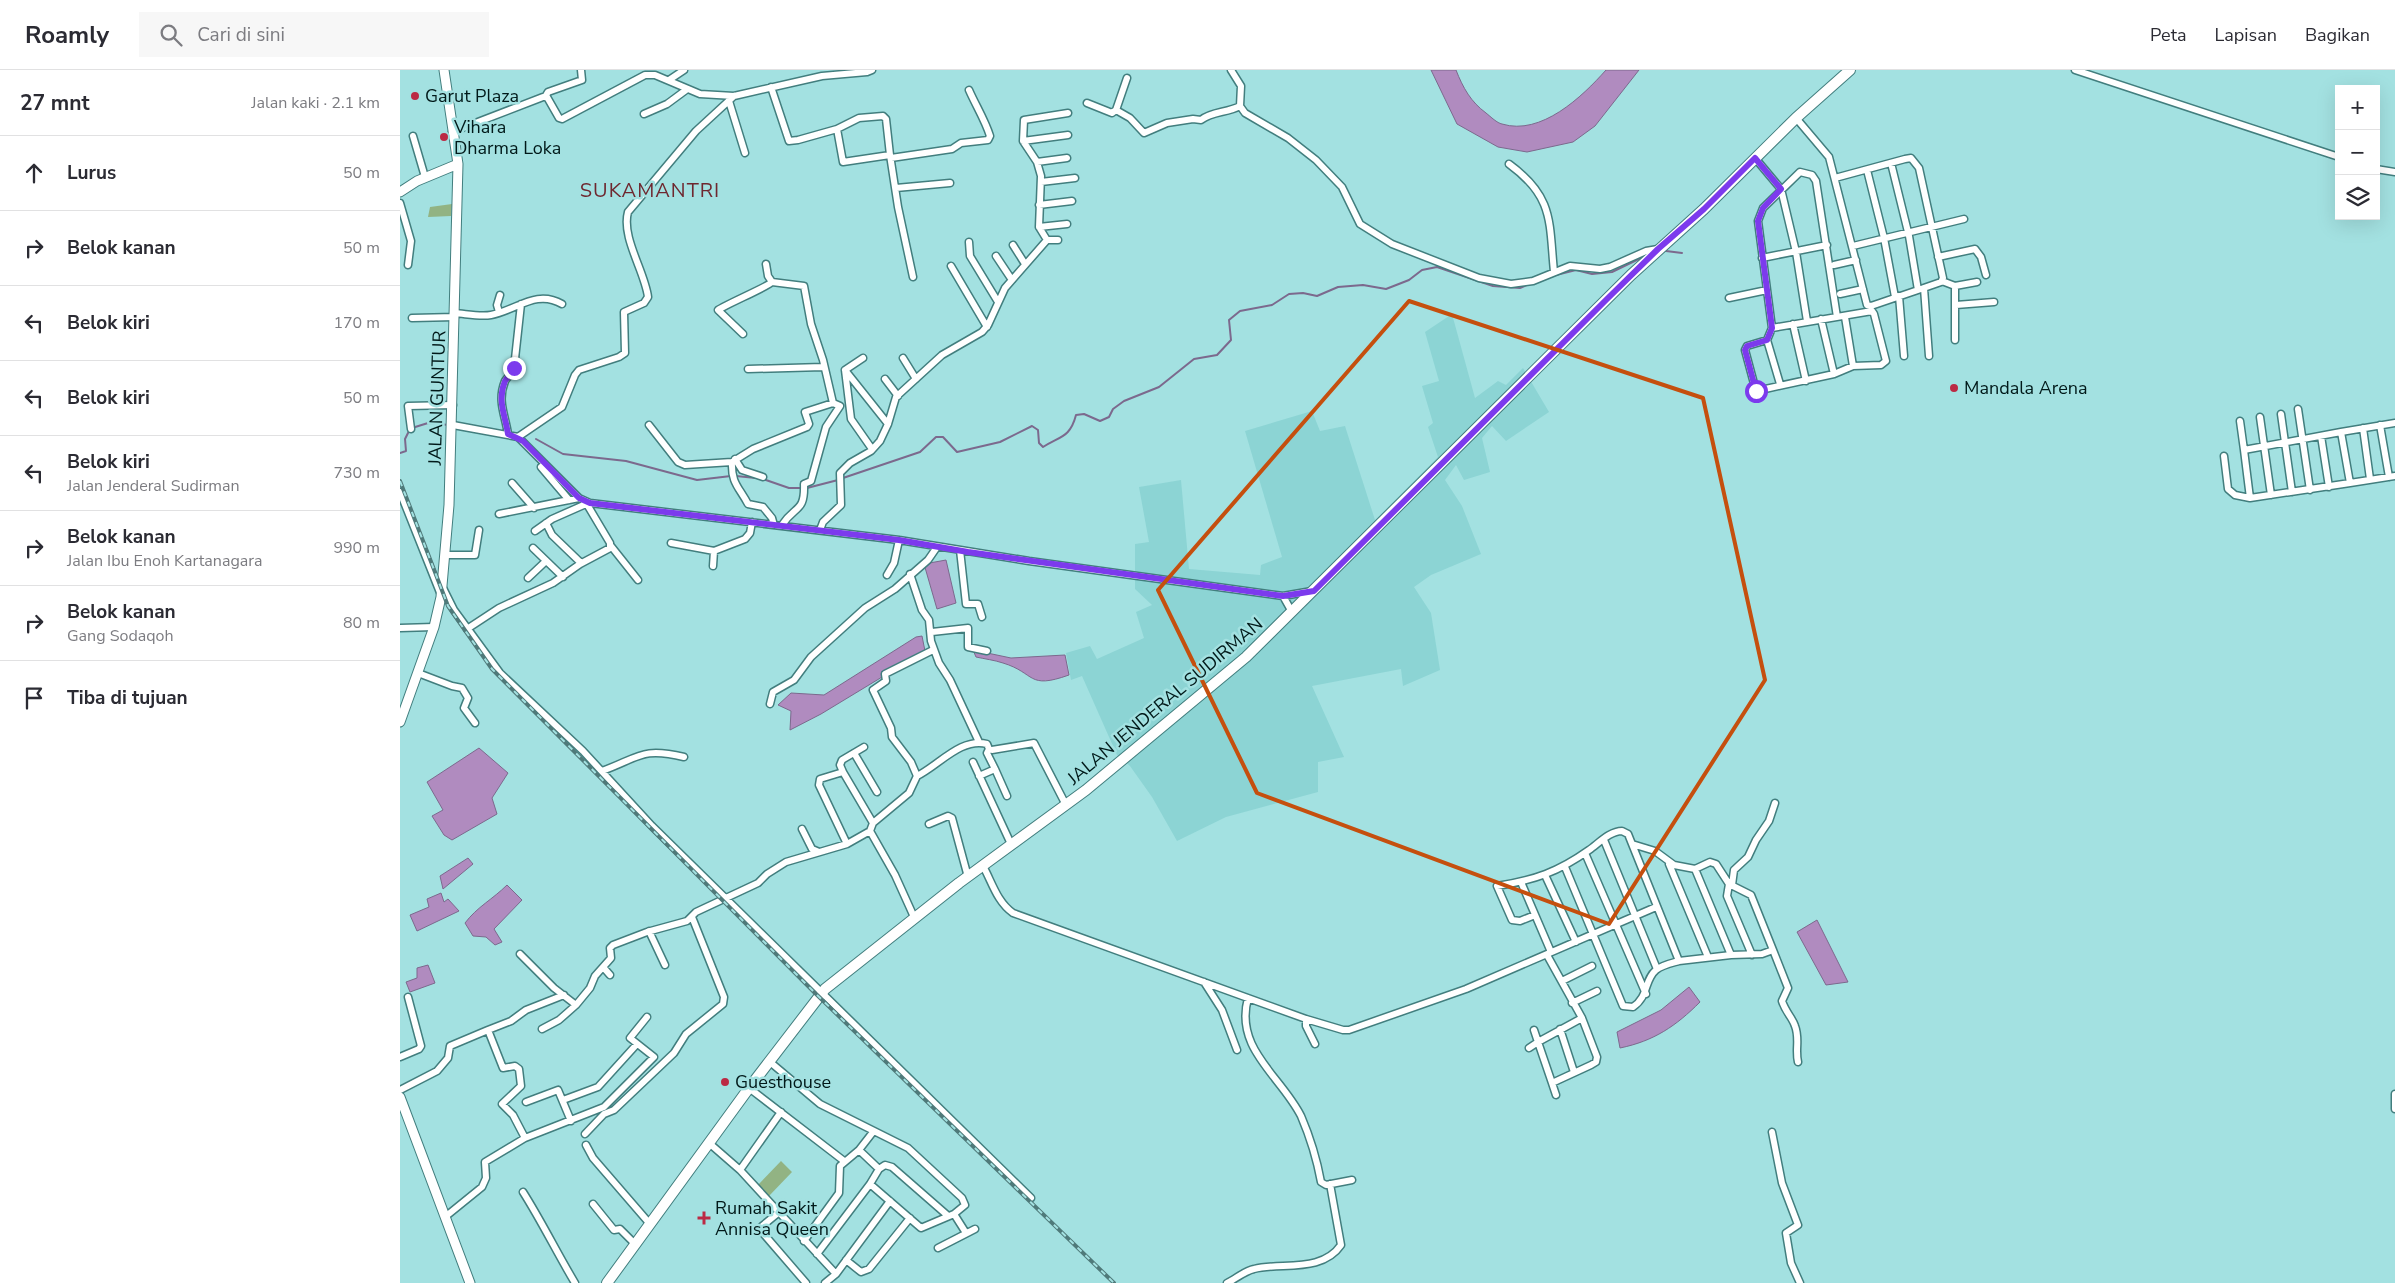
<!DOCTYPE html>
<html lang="id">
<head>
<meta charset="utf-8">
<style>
	body { margin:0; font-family:"Nunito Sans",sans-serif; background:#f7f7f7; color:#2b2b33 }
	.controls { position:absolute; right:15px; top:15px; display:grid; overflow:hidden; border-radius:0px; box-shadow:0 5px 20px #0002 }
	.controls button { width:45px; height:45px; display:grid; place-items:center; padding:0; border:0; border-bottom:1px solid #e1e1e2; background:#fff; color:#2b2b33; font:25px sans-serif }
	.stop { position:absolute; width:15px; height:15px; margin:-11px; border:4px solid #7c3aed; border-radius:50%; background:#fff }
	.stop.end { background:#7c3aed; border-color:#fff; box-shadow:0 1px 5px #0008 }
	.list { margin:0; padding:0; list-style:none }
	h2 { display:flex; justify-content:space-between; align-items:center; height:65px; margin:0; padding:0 20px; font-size:21px }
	h2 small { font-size:16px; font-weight:400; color:#7c7c81 }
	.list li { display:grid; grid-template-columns:32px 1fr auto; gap:15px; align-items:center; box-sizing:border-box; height:75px; padding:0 20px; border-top:1px solid #e1e1e2 }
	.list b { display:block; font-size:19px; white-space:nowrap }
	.list p { margin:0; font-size:16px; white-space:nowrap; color:#7c7c81 }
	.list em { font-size:16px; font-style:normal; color:#7c7c81 }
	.icon { flex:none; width:28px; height:28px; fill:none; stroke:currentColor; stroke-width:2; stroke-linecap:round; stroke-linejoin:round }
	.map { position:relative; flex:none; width:1995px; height:1213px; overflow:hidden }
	header { display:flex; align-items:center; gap:30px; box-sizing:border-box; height:70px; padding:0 25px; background:#fff; border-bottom:1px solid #e1e1e2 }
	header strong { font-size:24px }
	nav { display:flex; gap:28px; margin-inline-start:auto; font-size:18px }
	.search { width:350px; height:45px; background:#f7f7f7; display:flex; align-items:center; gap:12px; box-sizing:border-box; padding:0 18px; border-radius:0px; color:#7c7c81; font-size:19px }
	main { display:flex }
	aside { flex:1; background:#fff }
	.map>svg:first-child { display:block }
	.built { fill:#8cd4d4 }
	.green { fill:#92b383 }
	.water { fill:#b08bbf; stroke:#7c698d }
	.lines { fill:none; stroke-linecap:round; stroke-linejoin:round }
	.stream { stroke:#7c698d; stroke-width:2 }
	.street-casing { stroke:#427e7e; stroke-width:9 }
	.secondary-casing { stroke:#427e7e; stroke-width:11 }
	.primary-casing { stroke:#427e7e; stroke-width:12 }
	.street { stroke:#fff; stroke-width:6 }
	.secondary { stroke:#fff; stroke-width:9 }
	.primary { stroke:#fff; stroke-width:10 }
	.rail-casing { stroke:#4f7a7a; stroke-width:4 }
	.rail { stroke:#a3e1e1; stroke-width:2; stroke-dasharray:5.5; stroke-linecap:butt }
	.route { stroke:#7c3aed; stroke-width:6 }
	.marked { fill:none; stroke:#c54f0e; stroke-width:4; stroke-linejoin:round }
	.poi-dot { fill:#bb2a44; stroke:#a3e1e1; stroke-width:2 }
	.labels { text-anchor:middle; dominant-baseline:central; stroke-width:5; stroke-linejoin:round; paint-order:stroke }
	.poi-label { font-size:18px; fill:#011919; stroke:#a3e1e1; text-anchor:start }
	.street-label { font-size:18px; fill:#011919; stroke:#a3e1e1 }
	.quarter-label { font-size:20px; letter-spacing:1px; fill:#6e272f; stroke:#a3e1e1 }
</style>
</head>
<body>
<header>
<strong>Roamly</strong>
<div class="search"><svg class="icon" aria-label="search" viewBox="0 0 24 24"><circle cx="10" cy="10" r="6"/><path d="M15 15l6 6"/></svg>Cari di sini</div>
<nav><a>Peta</a><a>Lapisan</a><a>Bagikan</a></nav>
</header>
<main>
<aside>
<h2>27 mnt<small>Jalan kaki · 2.1 km</small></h2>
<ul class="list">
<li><svg class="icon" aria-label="ahead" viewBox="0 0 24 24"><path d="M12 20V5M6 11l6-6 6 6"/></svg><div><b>Lurus</b></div><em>50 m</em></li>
<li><svg class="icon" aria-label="right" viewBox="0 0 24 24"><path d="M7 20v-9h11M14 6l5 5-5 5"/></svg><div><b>Belok kanan</b></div><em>50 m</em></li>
<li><svg class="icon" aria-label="left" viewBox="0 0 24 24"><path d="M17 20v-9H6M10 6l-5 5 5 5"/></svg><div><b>Belok kiri</b></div><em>170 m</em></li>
<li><svg class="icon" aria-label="left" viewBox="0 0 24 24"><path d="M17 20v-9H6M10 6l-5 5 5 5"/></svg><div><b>Belok kiri</b></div><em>50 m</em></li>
<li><svg class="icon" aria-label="left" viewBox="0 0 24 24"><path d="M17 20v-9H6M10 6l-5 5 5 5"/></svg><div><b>Belok kiri</b><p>Jalan Jenderal Sudirman</p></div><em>730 m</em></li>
<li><svg class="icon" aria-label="right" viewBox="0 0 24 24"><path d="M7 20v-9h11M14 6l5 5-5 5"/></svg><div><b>Belok kanan</b><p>Jalan Ibu Enoh Kartanagara</p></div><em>990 m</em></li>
<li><svg class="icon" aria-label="right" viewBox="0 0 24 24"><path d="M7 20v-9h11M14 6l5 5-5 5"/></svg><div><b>Belok kanan</b><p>Gang Sodaqoh</p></div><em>80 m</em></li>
<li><svg class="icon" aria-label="arrive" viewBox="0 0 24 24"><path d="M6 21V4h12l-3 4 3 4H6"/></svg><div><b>Tiba di tujuan</b></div></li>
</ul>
</aside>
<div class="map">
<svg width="1995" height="1213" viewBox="0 0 1995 1213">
	<rect width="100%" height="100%" fill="#a3e1e1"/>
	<path class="built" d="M 1052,244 L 1075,328 L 1098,311 L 1106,315 L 1123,298 L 1149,342 L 1106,371 L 1092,356 L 1082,368 L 1090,402 L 1064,410 L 1056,395 L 1045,410 L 1062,436 L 1081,484 L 1031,505 L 1014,517 L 1031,543 L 1040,600 L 1003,616 L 1001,599 L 912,616 L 944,687 L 918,692 L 918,722 L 826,747 L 777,771 L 752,727 L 730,696 L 717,685 L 682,606 L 671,610 L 666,583 L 690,576 L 697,589 L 744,568 L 736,542 L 752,535 L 735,519 L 735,474 L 749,472 L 739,417 L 781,410 L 789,499 L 860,505 L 861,495 L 882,487 L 845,361 L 912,341 L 920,361 L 945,356 L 975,450 L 1038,387 L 1028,357 L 1033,353 L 1022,316 L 1039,311 L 1025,262 Z"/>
	<path class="green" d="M 52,134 L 51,146 L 28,147 L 30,137 Z
		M 381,1091 L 392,1102 L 369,1126 L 358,1115 Z"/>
	<path class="water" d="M 1031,0 L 1056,0 C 1063,18 1071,32 1086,43 C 1091,47 1097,53 1102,54 C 1141,66 1182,27 1206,0 L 1239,0 L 1195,56 L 1173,72 L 1127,82 L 1098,77 L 1057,54 Z
		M 546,490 L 556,533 L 537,539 L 524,494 Z
		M 522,566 L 525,581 L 421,644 L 390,660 L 391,641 L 378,635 L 391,623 L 424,625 L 516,567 Z
		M 573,580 L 611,588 L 665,585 L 669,605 C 627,620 636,603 603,593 C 594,590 585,589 576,587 Z
		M 79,678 L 108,703 L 92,728 L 97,744 L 52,770 L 44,765 L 32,746 L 43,740 L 27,712 Z
		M 68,788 L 73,794 L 43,819 L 40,806 Z
		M 107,815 L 122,830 L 94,859 L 102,872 L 95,875 L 86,867 L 73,866 L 65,853 C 77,837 93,829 107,815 Z
		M 41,823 L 44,832 L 48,829 L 59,841 L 17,861 L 10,845 L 29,837 L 27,829 Z
		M 1417,850 L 1448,912 L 1426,915 L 1397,862 Z
		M 28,895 L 35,913 L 10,922 L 6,912 L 17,908 L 17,898 Z
		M 1289,917 L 1300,932 C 1276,956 1254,971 1220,978 L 1217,962 L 1261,940 Z"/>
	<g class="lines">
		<path class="stream" d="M 1266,181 L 1282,183
			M 1152,206 L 1176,200 L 1192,204 L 1212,202 L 1247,185
			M 12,358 L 28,353 L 49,355
			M 136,369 L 163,384 L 226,391 L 297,410 L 331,406
			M 0,383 L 6,381 L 5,369 L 9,361
			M 336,406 L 356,408
			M 443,408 L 520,382 L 536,367 L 543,367 L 557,382 L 600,372 L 632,356 L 638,360 L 639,373 L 643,377 C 660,366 670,368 676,345 L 684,344 L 700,351 L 709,347 L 713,339 L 724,331 L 759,317 L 794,289 L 817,285 L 831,270 L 829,250 L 840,241 L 872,235 L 889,224 L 903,223 L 917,226 L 938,217 L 963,215 L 986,219 L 1009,210 L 1022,200 L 1037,197 L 1093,216 L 1120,218 L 1129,214
			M 363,409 L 389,418 L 402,418
			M 407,418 L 438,410"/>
		<defs>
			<path id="street" d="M 831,0 L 841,16 L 840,36 L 845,43 L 888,68 L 916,90 L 942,117 L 960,154 L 992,174 L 1079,208 L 1111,214 L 1133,211 L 1170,196 L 1200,199 L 1210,197 L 1246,181 L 1258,179
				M 1675,0 L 1939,87
				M 727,8 L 716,40 L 730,48 L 744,63 L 767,53 L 793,49 L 801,50 C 812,41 827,43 840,36
				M 269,10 L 284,0
				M 371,17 L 389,71 L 398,70 L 437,59 L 443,92 L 490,85 L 486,49 L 483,46 L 459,48 L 437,59
				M 145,27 L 148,22 L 182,10 L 181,0
				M 329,31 L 345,83
				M 687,33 L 712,43 L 716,40
				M 244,44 L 267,34 L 286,20
				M 1396,48 L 1429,87 L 1467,235 L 1471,236 L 1518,220
				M 52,62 L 143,27 L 147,27 L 159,48 L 162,49 L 245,5 L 255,5 L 300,24 L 334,26 L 422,6 L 467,2 L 472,0
				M 13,66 L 25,107
				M 623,71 L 668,65
				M 490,85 L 498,137 L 513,207
				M 491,88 L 552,79 L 561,73 L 588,70 L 590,66 C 585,50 576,36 569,20
				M 1355,88 L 1381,119 L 1396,182 L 1407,251
				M 637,92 L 667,88
				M 1109,94 C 1154,127 1149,151 1154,202
				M 1976,99 L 1995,102
				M 1467,100 L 1484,168 L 1495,227
				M 1435,108 L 1505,89 L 1511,88 L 1519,98 L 1543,208 L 1541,212 L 1518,220 L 1509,166 L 1491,93
				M 641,112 L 675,108
				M 496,118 L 550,113
				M 0,133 L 11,171 L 8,195
				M 639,135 L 672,131
				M 639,157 L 667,154
				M 647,170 L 658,170
				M 569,172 L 570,186 L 598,232
				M 613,175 L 625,194
				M 1453,176 L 1564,149
				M 596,186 L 612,210
				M 1538,187 L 1575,179 L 1581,187 L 1586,205
				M 1362,188 L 1427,175
				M 366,194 L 368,206 L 372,212 L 404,216 L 411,254 L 423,290 L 433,333 L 440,336 L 426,357 L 411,411 L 404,414 C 405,443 395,435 382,455
				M 1434,195 L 1456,190
				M 551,196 L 587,257
				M 1542,211 L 1555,216 L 1577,212
				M 1555,216 L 1555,270
				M 1524,218 L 1529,286
				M 1440,224 L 1463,219
				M 1499,226 L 1504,286
				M 1329,228 L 1367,220
				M 1556,235 L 1594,232
				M 99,242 L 97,235 L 100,225
				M 55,243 C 67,244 80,247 91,245 C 117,240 136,219 162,234
				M 1445,247 L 1453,296
				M 12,248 L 55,247
				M 1421,249 L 1434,304
				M 1393,254 L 1406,311
				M 343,264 L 318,240 C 327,234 369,216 372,212
				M 1367,270 L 1347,276 L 1345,280 L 1356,321 L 1434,304 L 1453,296 L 1481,295 L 1486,291 L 1474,244 L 1472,241 L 1372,258
				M 503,288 L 516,309
				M 348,299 L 423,297
				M 445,300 L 463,288
				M 485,309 L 498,326
				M 1380,314 L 1367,270 L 1372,258 L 1358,151 L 1363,138 L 1400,102 L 1412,105 L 1416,111 L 1437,247
				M 1898,339 L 1910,420
				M 1881,344 L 1892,422
				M 1860,347 L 1871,425
				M 1840,351 L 1844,380 L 1941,362 L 1950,413 L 1995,406
				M 53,355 L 118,367 L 179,428 L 190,433 L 499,470 L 629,491 L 883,526 L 912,521
				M 249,355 L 278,392 L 285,395 L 332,392
				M 1980,355 L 1989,407
				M 1963,358 L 1970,409
				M 11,359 L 8,336 L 53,335
				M 1941,362 L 1995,353
				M 108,364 C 105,344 97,331 105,311 C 107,307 112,305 114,298 L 121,234
				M 1921,366 L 1929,417
				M 118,367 L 162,337 L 175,305 L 179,300 L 219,287 L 225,283 L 224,242 L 244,233 L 248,227 C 245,202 221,167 228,142 L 296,61 L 334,26
				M 472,379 L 451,349 L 445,300 L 488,354
				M 1844,380 L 1850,428
				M 1824,386 L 1828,419 L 1835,425 L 1850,428 L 1950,413
				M 335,389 L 342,400 L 363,407
				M 141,397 L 169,430
				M 112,413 L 134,438
				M 0,422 L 41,525
				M 99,444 L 179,428
				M 146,453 L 152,465 L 181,493
				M 374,455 L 372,448 L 363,437 L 348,434 C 339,417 331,413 332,392 L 353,379 L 407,357 L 409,354 L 405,342 L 433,333
				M 420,460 L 423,452 L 441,435 L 440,403 L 450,393 L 471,381 L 480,371 L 488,354 L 496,327 L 542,285 L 582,262 L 588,255 L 605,218 L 647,170 L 639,157 L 641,106 L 637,92 L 623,71 L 624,50 L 668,43
				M 135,461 L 152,449 L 186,434
				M 271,473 L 314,481 L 345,469 L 350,463 L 352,452
				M 211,476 L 238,510
				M 133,478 L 163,507
				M 560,480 L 566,534 L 578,534 L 582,547
				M 45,485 L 75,485 L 79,460
				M 313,496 L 314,481
				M 510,504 L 522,540 L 529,550 L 531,571 L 539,593 L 550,610 L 579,672
				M 487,505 L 494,493 L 499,470
				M 128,508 L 146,491
				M 43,518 L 54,540 L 100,603 L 183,681 L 252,756 L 631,1128
				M 883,526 L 892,542
				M 0,558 L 34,557
				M 67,559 L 99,538 L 153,513 L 180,494 L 210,478 L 210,473 L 185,431
				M 532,562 L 568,558 L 568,577 L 587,581
				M 18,603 L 52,616 L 62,618 L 68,628 L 64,638 L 75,653
				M 370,634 L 373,622 L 394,610 L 411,587 L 465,538 L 495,519 L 528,490 L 537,477
				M 589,679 L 587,683 L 595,699
				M 454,683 L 477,722
				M 573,692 L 611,774
				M 202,701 C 240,687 242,677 284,687
				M 443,702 L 440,695 L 442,690 L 464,677
				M 517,706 L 511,692 L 492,667 L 491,658 L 473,620 L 486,611 L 485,604 L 533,580
				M 579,706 L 595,699 L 607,726
				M 529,754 L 548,746 L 552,748 L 568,807
				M 402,759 L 412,779 L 419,782
				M 470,761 L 473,753 L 509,723 L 517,706 C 538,696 561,667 587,674 L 589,679 L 592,680 L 634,673 L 666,735
				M 1204,770 L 1257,899
				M 447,774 L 419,715 L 420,709 L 443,702 L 473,753
				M 1185,783 L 1246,924
				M 1269,794 L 1308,887
				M 583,796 C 592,812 597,832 613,843 L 906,949 L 943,960 L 949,960 L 1066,919 L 1256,837
				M 1165,797 L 1223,936 L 1233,937 C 1249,926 1244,910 1256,900 C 1262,895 1272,893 1279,891
				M 1295,799 L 1331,885
				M 1145,805 L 1176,872
				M 1121,812 L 1151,882
				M 1329,814 L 1327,826 L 1352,885
				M 1332,815 L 1334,800 L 1348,787 L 1356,770 L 1369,751 L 1375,733
				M 1135,845 L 1120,851 L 1112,850 L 1097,816 C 1135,810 1158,802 1189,780 C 1199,773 1210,761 1222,761 L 1228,764 L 1232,774 L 1279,891 L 1331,885 L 1362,884 L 1373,880 L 1351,825 L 1329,814 L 1316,794 L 1310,792 L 1295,799 L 1274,795 L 1255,781 L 1232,774
				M 249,861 L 265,895
				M 1373,880 L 1388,918 L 1382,931 C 1386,943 1392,947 1395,956 C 1400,969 1395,979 1398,992
				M 120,884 L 154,918 L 176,935
				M 1147,885 L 1182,948 L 1197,987 L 1196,992 L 1191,995 L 1152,1013 L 1138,972 L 1182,948
				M 203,897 L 210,905
				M 1162,911 L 1192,896
				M 804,912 L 822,940 L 837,980
				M 848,928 C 834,979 881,1006 901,1046 C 910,1067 917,1090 921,1112 L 926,1115 L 952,1110
				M 1172,933 L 1197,921
				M 906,949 L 906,956 L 915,974
				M 142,959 L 159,950 L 176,935 L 190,918 L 195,906 L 211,888 L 210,878 L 213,875 L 247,862 L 287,851 L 296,842 L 358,813 L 367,804 L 386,792 L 447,774 L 470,761 L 495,805 L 514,847
				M 1160,959 L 1174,1002
				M 88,960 L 111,951 L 126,940 L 164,925
				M 1129,978 L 1138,972 L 1134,960
				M 0,987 L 19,979 L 21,976 L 8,927
				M 370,992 L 420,1034 L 508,1078 L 562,1128 L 565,1135 L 554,1144 L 521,1158 L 470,1114
				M 1152,1013 L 1156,1025
				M 349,1018 L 444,1091
				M 0,1020 L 37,1001 L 48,988 L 50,976 L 88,960 L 103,998 L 115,996 L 119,999 L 121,1016 L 102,1034 L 113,1045 L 125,1068
				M 1995,1024 L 1995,1039
				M 163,1030 L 198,1017 L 237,974
				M 126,1032 L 158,1020 L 171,1051
				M 1372,1062 L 1382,1113 L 1398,1155 L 1386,1163 L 1391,1193 L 1400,1213
				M 185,1064 L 204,1044 L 214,1040 L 274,983 L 286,964 L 323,934 L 324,927 L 292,847
				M 309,1073 L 340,1100 L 436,1204
				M 186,1075 L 193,1088 L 250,1154
				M 459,1080 L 479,1099
				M 340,1100 L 381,1042
				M 123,1122 C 142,1152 157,1183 175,1213
				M 193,1134 L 214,1160 L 220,1159 L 235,1174
				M 378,1143 L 361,1157 L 362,1162 L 406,1213
				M 554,1144 L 566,1163
				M 45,1147 L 82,1117 L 86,1108 L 85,1092 L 125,1068 L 204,1037 L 254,987 L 230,968 L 247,947
				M 404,1171 L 439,1123 L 440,1096 L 459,1080 L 473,1062
				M 538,1178 L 575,1159
				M 417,1184 L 470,1114 L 479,1099 L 485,1095 L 492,1097 L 547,1145
				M 446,1190 L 461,1202 L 469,1199 L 510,1148
				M 425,1213 L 436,1204 L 490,1131
				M 827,1213 C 836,1209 844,1201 854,1199 C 882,1192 922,1203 941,1175 L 930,1114"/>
			<path id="secondary" d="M 0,122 L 17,111 L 58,94
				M 0,652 L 34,557 L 41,527 L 49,435 L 58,94 L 44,0
				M 0,1027 L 70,1213"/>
			<path id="primary" d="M 207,1213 L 349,1018 L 425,919 L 559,813 L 686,720 L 846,587 L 1231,205 L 1304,139 L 1396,48 L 1450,0"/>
		</defs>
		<use href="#street" class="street-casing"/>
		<use href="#secondary" class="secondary-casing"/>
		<use href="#primary" class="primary-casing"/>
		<use href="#street" class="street"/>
		<use href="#secondary" class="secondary"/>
		<use href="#primary" class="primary"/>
		<defs>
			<path id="rail" d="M 0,411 L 48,536 L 92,599 L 414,922 L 714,1213"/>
		</defs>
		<use href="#rail" class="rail-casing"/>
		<use href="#rail" class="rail"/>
	</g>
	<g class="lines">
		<path class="route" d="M 114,298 C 112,305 107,307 105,311 C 97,331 105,344 108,364 L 123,371 L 179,428 L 190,433 L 499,470 L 568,482 L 883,526 L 914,521 L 1206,230 L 1258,179 L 1304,139 L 1355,88 L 1381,119 L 1363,138 L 1358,151 L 1372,258 L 1367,270 L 1347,276 L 1345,280 L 1356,321"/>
	</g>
	<path class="marked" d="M 1009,231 L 1303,328 L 1365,610 L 1209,854 L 857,723 L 758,520 Z"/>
	<g class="poi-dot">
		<circle cx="15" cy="26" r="5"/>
		<circle cx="44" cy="67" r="5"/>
		<circle cx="1554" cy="318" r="5"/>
		<circle cx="325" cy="1012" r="5"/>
		<path d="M301.5 1140.5h5v5h5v5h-5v5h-5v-5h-5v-5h5z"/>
	</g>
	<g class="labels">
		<g class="poi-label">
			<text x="25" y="26">Garut Plaza</text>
			<text x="54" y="57">Vihara<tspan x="54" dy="21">Dharma Loka</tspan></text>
			<text x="1564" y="318">Mandala Arena</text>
			<text x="335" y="1012">Guesthouse</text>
			<text x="315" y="1138">Rumah Sakit<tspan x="315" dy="21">Annisa Queen</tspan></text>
		</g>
		<g class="street-label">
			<text transform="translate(37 328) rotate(-88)">JALAN GUNTUR</text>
			<text transform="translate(765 631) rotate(-40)">JALAN JENDERAL SUDIRMAN</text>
		</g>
		<g class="quarter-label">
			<text x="250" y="120">SUKAMANTRI</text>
		</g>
	</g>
</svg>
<div class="controls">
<button>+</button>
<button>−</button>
<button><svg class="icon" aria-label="layers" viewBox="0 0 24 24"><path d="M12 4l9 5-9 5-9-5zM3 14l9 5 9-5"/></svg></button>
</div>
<div class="stop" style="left:1356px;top:321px"></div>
<div class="stop end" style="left:114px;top:298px"></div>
</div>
</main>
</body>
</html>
